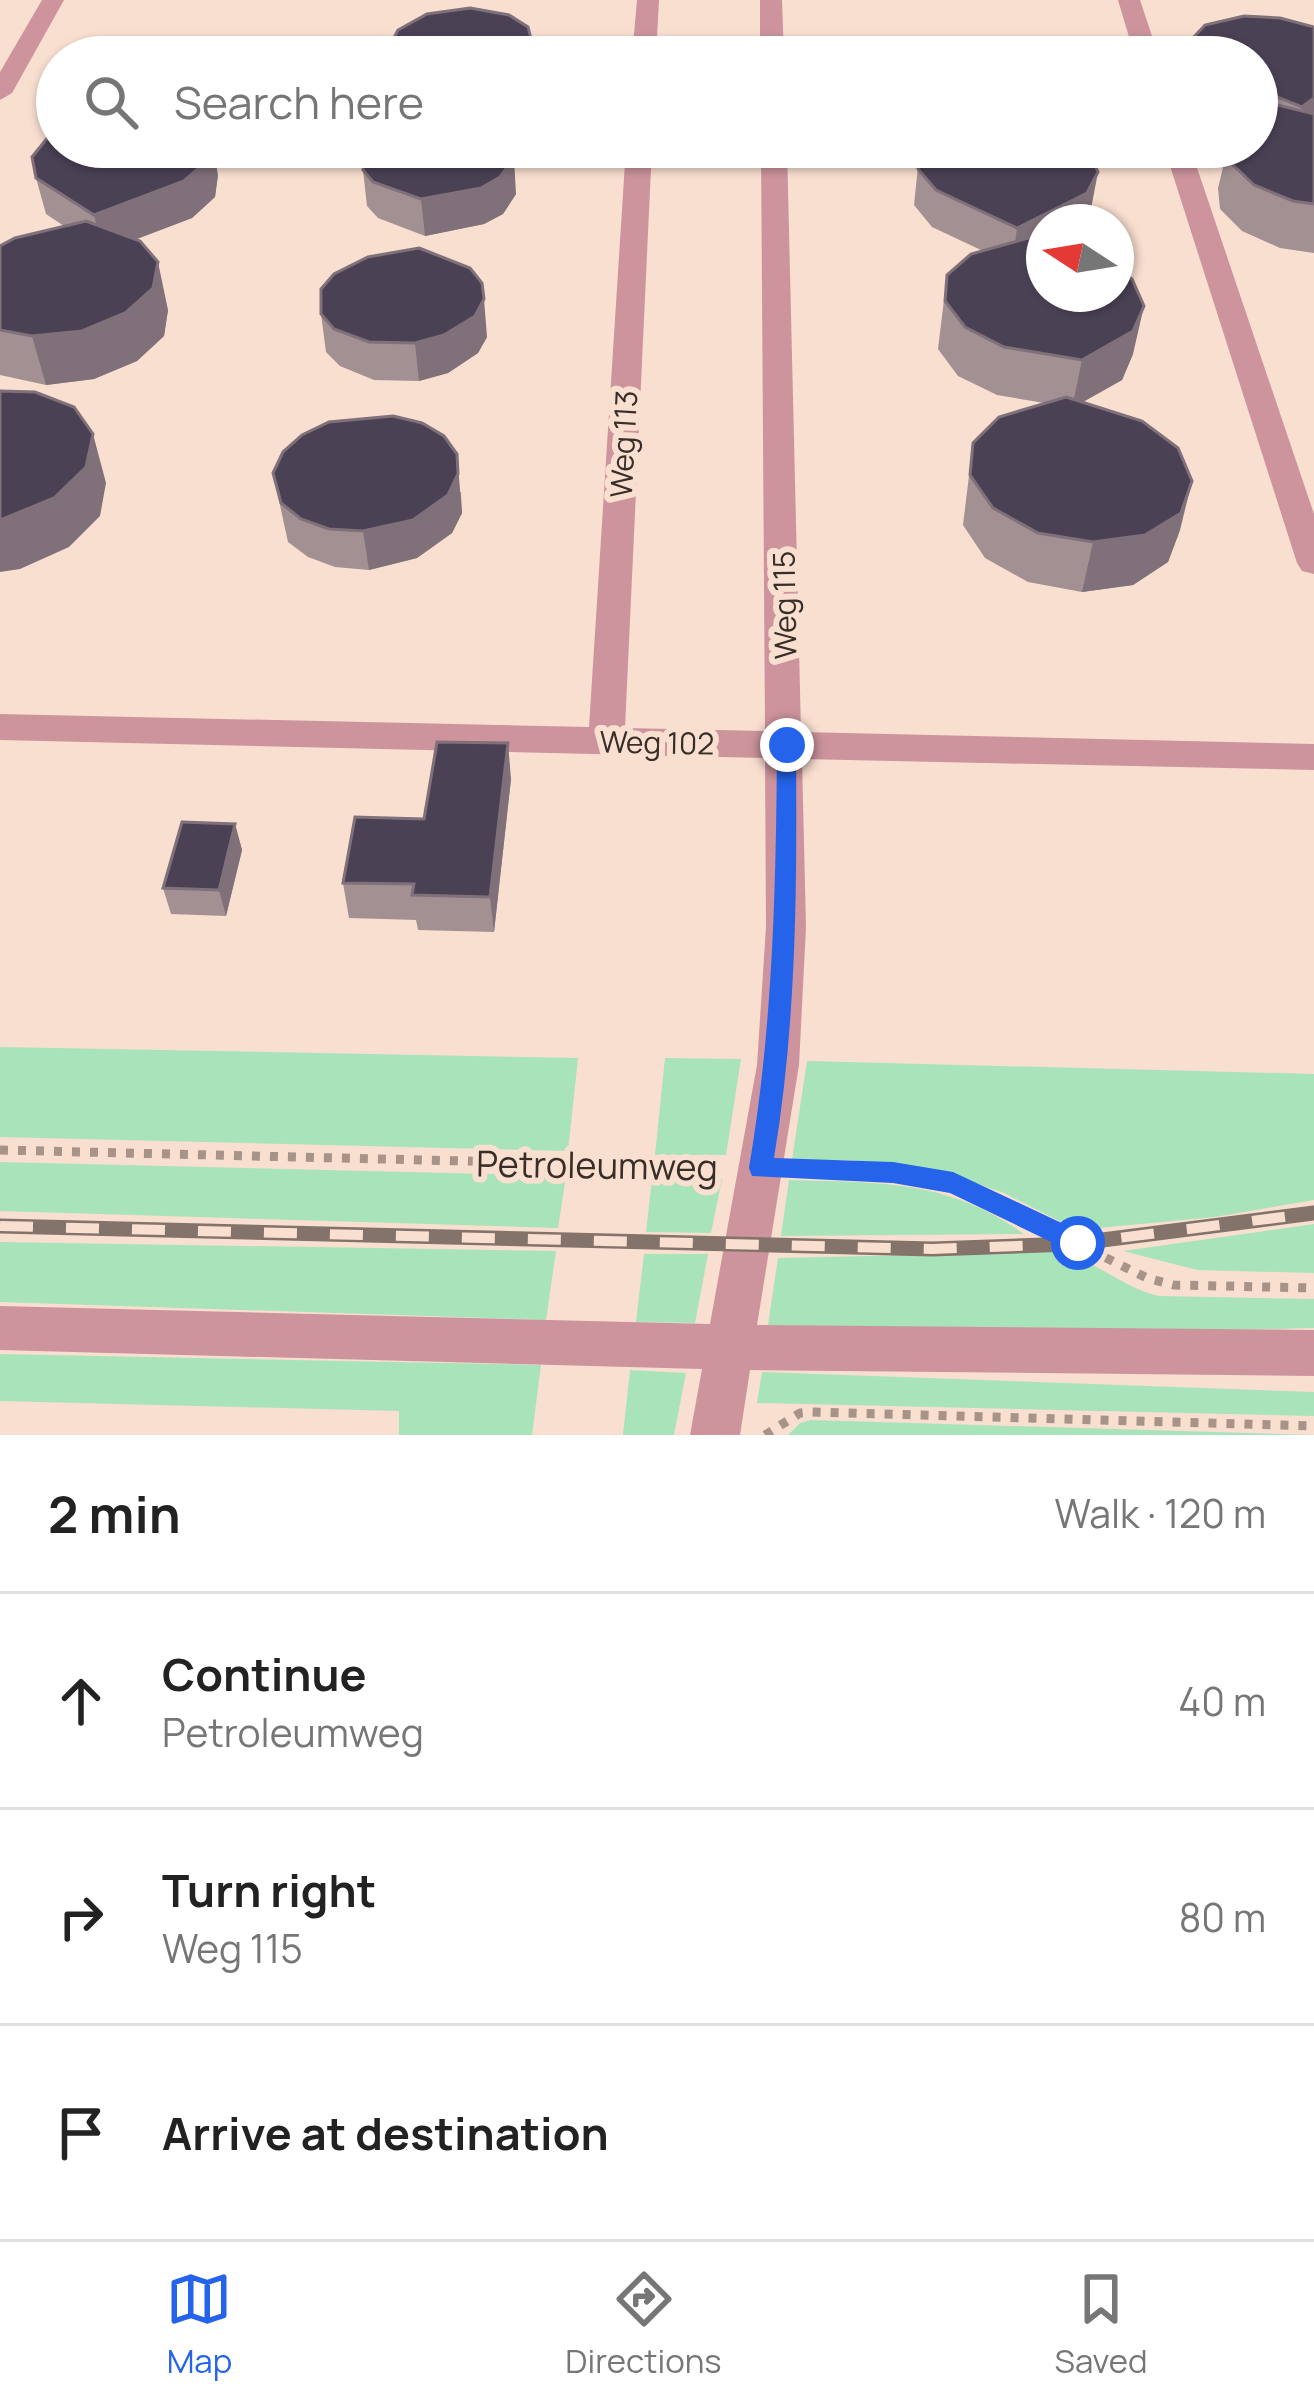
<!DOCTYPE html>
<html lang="en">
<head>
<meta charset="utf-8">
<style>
	body { margin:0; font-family:Manrope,sans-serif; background:#f2f2f2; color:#222 }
	.compass { position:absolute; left:1026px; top:204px; width:108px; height:108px; border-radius:50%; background:#fff; box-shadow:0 3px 9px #0004; rotate:282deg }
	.stop { position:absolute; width:36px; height:36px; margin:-27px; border:9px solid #2563eb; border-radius:50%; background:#fff }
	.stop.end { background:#2563eb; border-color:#fff; box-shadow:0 3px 12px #0008 }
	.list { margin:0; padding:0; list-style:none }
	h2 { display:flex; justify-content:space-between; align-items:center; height:156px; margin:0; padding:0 48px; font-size:51px }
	h2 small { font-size:39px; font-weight:400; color:#767676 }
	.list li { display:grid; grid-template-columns:78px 1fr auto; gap:36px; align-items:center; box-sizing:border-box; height:216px; padding:0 48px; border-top:3px solid #e0e0e0 }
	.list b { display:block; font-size:45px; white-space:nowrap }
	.list p { margin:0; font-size:39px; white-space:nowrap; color:#767676 }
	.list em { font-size:39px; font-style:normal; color:#767676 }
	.icon { flex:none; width:66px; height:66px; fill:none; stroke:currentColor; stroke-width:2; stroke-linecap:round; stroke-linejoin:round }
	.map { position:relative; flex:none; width:1314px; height:1435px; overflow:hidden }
	.search { position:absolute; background:#fff; box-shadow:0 3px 9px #0004; left:36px; right:36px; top:36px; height:132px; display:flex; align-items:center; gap:30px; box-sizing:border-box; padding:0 42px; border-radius:66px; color:#767676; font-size:45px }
	.sheet { height:804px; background:#fff }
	nav { display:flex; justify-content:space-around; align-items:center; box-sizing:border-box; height:168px; border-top:3px solid #e0e0e0; background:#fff; font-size:33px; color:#767676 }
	nav a { display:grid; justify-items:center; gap:6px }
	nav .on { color:#2563eb }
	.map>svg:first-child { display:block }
	.green { fill:#a8e3b9 }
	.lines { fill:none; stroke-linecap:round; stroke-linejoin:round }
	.path { stroke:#a79388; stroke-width:9; stroke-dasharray:8 10; stroke-linecap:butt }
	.minor { fill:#cd949d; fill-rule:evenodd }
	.rail-casing { stroke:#84736a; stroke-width:15 }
	.rail { stroke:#f9dfd0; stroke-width:10; stroke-dasharray:33; stroke-linecap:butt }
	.wall { fill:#a29092 }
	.shaded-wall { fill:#7f707a }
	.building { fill:#4b4155; stroke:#7f707a; stroke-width:3 }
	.route { fill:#2563eb }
	.labels { text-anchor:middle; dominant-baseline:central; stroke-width:12; stroke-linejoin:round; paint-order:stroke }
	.street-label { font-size:30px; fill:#382e28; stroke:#f9dfd0 }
	.near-street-label { font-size:36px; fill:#382e28; stroke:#f9dfd0 }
</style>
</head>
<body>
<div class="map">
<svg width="1314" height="1435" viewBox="0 0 1314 1435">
	<rect width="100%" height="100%" fill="#f9dfd0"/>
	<path class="green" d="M 0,1047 L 578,1058 L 568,1151 L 0,1137 Z
		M 665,1058 L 741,1059 L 726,1155 L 655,1155 Z
		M 807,1061 L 1314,1074 L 1314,1200 L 1215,1217 L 1077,1230 L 1004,1193 L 944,1172 L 850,1160 L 792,1160 Z
		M 0,1162 L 566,1176 L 558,1228 L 0,1211 Z
		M 652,1179 L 722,1179 L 711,1233 L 646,1232 Z
		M 789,1180 C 880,1183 947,1179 1024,1234 L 781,1236 Z
		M 1314,1224 L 1314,1273 L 1197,1270 L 1123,1251 Z
		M 0,1242 L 556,1251 L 546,1320 L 0,1302 Z
		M 1054,1252 C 1092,1256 1121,1288 1159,1296 L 1314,1299 L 1314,1328 L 1063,1333 L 768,1325 L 778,1258 Z
		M 644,1254 L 708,1254 L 695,1323 L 636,1322 Z
		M 0,1354 L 541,1365 L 532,1435 L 399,1435 L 399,1411 L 0,1401 Z
		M 630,1370 L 686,1373 L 674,1435 L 623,1435 Z
		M 762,1372 L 1314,1392 L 1314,1416 L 757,1403 Z
		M 811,1420 L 1314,1435 L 788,1435 L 800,1423 Z"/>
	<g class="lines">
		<path class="path" d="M 0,1150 L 719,1167
			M 800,1169 L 893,1173 L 953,1183 L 1147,1278 L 1174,1285 L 1314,1288
			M 765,1435 L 800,1413 L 812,1412 L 1314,1426"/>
		<path class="minor" d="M 42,0 L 64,0 L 12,93 L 0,100 L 0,72 Z
			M 637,0 L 659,0 L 656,57 L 632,57 Z
			M 760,0 L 782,0 L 784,57 L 760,57 Z
			M 1118,0 L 1140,0 L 1159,57 L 1135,57 Z
			M 626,147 L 652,147 L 625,728 L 765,731 L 761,147 L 787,147 L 801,732 L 1314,744 L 1314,770 L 802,759 L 806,927 L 799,1065 L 757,1325 L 1314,1330 L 1314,1376 L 750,1370 L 740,1435 L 690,1435 L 702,1369 L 0,1350 L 0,1306 L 710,1324 L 757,1065 L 766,927 L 765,758 L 0,740 L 0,714 L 589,727 Z
			M 1164,147 L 1190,147 L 1314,514 L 1314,574 L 1302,571 L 1297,563 Z"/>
		<defs>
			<path id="rail" d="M 0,1226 L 932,1249 L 1071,1244 L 1314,1213"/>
		</defs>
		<use href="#rail" class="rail-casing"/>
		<use href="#rail" class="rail"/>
	</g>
	<path class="wall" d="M 1314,27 L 1314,253 L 1280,248 L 1242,231 L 1220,209 L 1218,188 L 1228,147 L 1257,147 L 1257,57 L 1186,57 L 1189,42 Z
		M 920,147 L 1091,209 L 1044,222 L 1044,294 L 1133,354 L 1122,380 L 1083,402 L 1180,530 L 1168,562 L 1133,585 L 1082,592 L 1028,582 L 985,558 L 963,525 L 973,443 L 1044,403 L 997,395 L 958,376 L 938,349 L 947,275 L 983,251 L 932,227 L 914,205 Z
		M 363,170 L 516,194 L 503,214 L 484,224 L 425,236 L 378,218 L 367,206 Z
		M 218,175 L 215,197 L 192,218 L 136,239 L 168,310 L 164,336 L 137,361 L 94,379 L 46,385 L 0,375 L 0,246 L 64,226 L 46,214 L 36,178 Z
		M 321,314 L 487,337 L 478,353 L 448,373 L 419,381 L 374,380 L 340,366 L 326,352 Z
		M 273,473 L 461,492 L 462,513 L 452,533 L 417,558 L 369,570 L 335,567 L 308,557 L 288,542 Z
		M 511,779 L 494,932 L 418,930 L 416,920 L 349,918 L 343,883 L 424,819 Z
		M 235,824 L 242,850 L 226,916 L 171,914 L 163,888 Z"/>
	<path class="shaded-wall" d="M 532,43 L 532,57 L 520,57 Z
		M 1314,98 L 1314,126 L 1293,143 L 1302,107 Z
		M 210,147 L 213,147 L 218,175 L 215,197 L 192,218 L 103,252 L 94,215 Z
		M 514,158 L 516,194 L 503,214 L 484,224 L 425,236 L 421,199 Z
		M 1098,172 L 1091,209 L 1085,222 L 1044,222 L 1044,249 L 1012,265 L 1017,228 Z
		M 158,262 L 168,310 L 164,336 L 137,361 L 94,379 L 46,385 L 32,336 Z
		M 484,299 L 487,337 L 478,353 L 448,373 L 419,381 L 415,343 Z
		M 1144,306 L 1133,354 L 1122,380 L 1072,408 L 1082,360 Z
		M 93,434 L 106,483 L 100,516 L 69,547 L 20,569 L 0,572 L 0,520 Z
		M 457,454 L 462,513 L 452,533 L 417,558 L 369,570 L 363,531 Z
		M 1192,481 L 1180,530 L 1168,562 L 1133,585 L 1082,592 L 1093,542 Z
		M 508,743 L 511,779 L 494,932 L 490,897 Z
		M 235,824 L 242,850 L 226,916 L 219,890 Z"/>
	<path class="building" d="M 470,8 L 509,15 L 528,27 L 532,43 L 520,57 L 398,56 L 391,43 L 398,30 L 427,14 Z
		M 1244,16 L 1280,18 L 1314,27 L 1314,98 L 1302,107 L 1257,89 L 1257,57 L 1194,56 L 1189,42 L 1205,25 Z
		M 1270,103 L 1314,114 L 1314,204 L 1293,201 L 1254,185 L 1231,163 L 1230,147 L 1257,147 L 1257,115 Z
		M 57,131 L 57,147 L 210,147 L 208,160 L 184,181 L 94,215 L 36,178 L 32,157 L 49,136 Z
		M 367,147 L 511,147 L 514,158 L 500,177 L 481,188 L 421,199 L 373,182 L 363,170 L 364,149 Z
		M 920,147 L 1082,147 L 1088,150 L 1098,172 L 1087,193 L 1017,228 L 936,190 L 918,169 Z
		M 86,221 L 140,241 L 158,262 L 153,288 L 125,313 L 82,331 L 32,336 L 0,330 L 0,246 L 15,238 Z
		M 1032,237 L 1044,241 L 1044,294 L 1116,294 L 1116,268 L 1132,279 L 1144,306 L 1133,331 L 1082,360 L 1004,347 L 965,327 L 945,301 L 947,275 L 971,254 Z
		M 419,248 L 470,268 L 482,283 L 484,299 L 475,316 L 444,335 L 415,343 L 369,342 L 334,329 L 321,314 L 321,289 L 334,274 L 368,257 Z
		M 0,391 L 35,392 L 74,407 L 93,434 L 86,467 L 54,498 L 0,520 Z
		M 1066,397 L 1142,421 L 1178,448 L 1192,481 L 1181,513 L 1145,535 L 1093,542 L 1038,533 L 993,508 L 970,475 L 973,443 L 999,417 Z
		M 393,416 L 422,423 L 444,436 L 457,454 L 458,474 L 448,495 L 413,520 L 363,531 L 329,529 L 301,519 L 281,503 L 273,473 L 283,452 L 302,435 L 329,422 Z
		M 437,742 L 508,743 L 490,897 L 412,895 L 414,884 L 343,883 L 355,817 L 424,819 Z
		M 182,822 L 235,824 L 219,890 L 163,888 Z"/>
	<path class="route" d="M 787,738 L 796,745 C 797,884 797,1020 774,1158 L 893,1162 L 953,1172 L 1087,1235 L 1091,1243 L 1087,1251 L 1070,1251 L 950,1193 L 893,1183 L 752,1176 L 749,1168 C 773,1027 776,888 777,745 Z"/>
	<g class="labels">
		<g class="street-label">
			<text transform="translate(623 444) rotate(-87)">Weg 113</text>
			<text transform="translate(784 605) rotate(-91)">Weg 115</text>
			<text transform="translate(657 742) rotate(1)">Weg 102</text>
		</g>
		<g class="near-street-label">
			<text transform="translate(597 1165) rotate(1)">Petroleumweg</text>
		</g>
	</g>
</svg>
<svg class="compass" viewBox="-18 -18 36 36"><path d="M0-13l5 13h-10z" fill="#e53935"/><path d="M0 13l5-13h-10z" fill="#767676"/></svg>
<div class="stop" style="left:1078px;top:1243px"></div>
<div class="stop end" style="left:787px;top:745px"></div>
<div class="search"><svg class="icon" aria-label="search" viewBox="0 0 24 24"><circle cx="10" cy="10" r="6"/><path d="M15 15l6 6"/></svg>Search here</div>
</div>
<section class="sheet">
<h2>2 min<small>Walk · 120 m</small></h2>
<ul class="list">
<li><svg class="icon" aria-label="ahead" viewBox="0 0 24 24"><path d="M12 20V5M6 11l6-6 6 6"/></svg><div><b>Continue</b><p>Petroleumweg</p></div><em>40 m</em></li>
<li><svg class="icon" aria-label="right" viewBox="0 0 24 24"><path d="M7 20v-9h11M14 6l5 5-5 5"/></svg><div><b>Turn right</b><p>Weg 115</p></div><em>80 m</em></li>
<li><svg class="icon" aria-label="arrive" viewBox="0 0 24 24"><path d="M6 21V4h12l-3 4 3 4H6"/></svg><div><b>Arrive at destination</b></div></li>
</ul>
</section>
<nav>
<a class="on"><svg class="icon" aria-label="map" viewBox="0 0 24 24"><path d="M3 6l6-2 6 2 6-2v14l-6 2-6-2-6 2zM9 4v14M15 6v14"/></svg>Map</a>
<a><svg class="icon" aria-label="directions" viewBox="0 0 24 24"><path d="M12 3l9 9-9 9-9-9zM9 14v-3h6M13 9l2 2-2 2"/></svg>Directions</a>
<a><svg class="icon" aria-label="saved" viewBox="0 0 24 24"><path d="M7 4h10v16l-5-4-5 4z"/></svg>Saved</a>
</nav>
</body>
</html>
